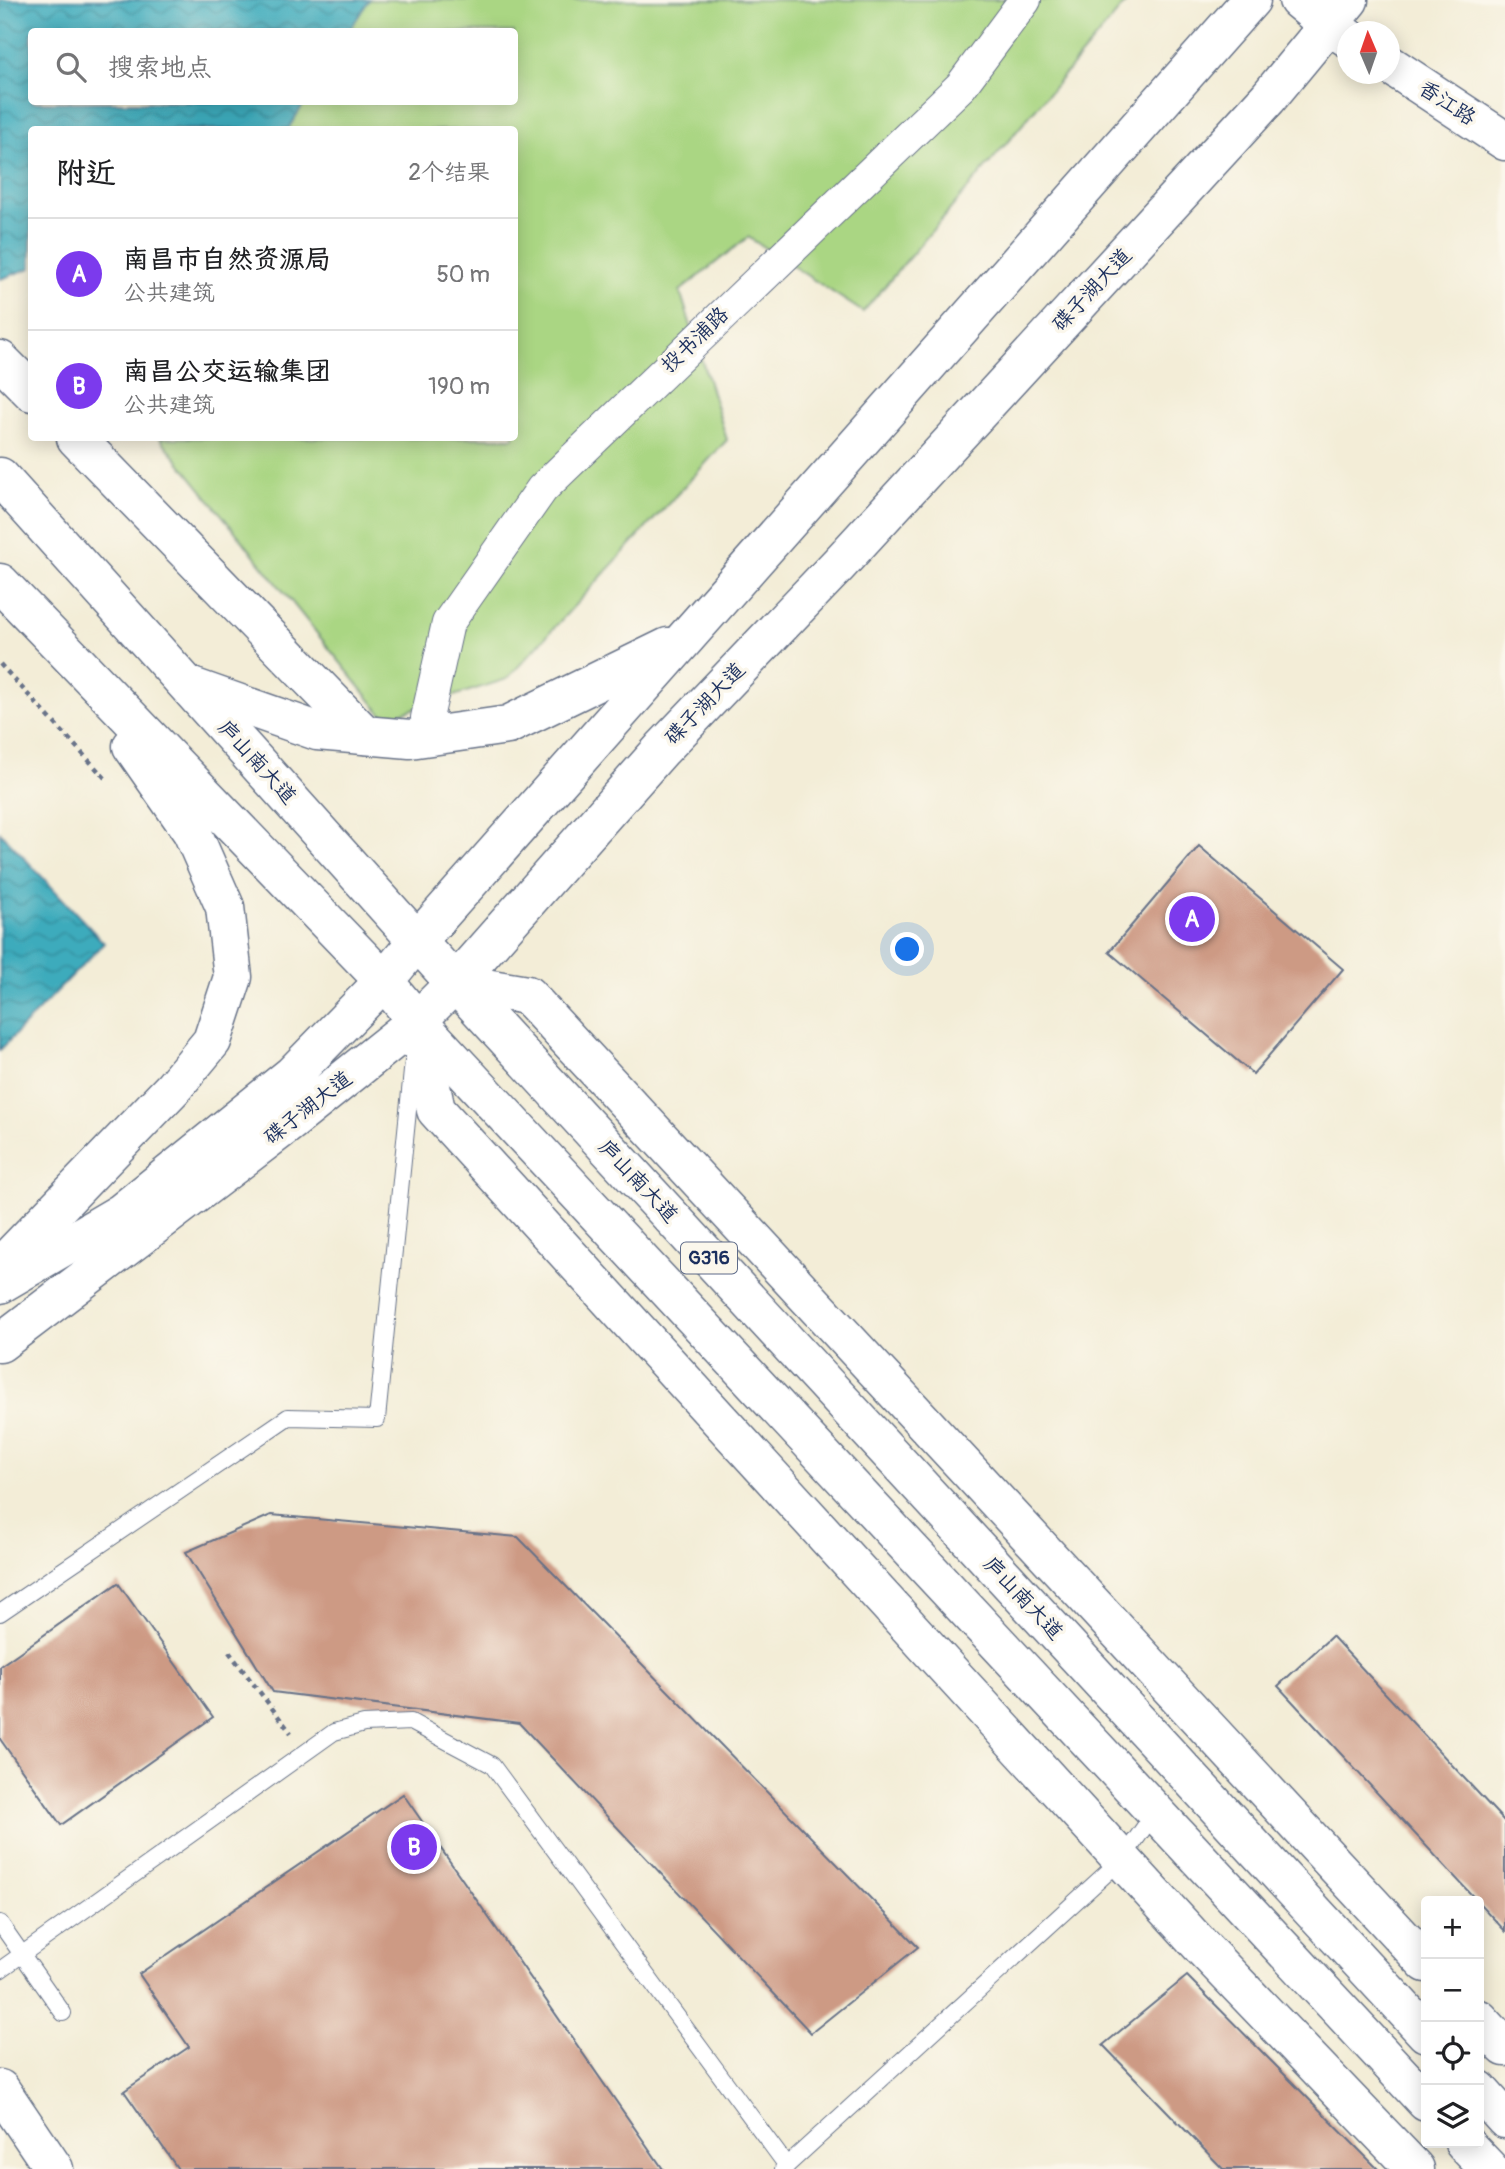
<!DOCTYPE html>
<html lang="zh">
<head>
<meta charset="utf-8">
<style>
	body { margin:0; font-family:Pangolin,"LXGW WenKai TC",sans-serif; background:#f2f2f2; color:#202124 }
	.controls { position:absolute; right:21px; bottom:21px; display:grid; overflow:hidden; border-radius:7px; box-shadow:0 4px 18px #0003 }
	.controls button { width:63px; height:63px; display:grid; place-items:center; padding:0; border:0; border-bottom:2px solid #e0e0e0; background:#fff; color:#202124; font:35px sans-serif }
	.compass { position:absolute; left:1337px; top:21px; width:63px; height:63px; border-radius:50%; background:#fff; box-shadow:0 4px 18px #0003; rotate:358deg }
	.you { position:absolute; left:908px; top:950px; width:24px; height:24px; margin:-18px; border:5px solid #fff; border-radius:50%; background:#1a73e8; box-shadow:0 0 0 10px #1a73e833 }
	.badge { display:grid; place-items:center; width:46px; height:46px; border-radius:50%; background:#7c3aed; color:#fff; font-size:23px; font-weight:700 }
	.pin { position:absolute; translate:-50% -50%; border:4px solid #fff; box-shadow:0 2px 7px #0006 }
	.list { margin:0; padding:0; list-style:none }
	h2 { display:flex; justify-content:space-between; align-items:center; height:91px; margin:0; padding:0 28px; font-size:30px }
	h2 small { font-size:23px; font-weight:400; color:#757577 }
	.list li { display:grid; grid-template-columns:46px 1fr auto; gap:21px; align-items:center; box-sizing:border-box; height:112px; padding:0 28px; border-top:2px solid #e0e0e0 }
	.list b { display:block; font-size:26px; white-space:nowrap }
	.list p { margin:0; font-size:23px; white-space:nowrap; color:#757577 }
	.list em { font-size:23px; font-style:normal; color:#757577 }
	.icon { flex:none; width:38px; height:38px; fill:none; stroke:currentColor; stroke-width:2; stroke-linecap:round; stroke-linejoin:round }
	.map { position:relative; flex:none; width:1505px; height:2169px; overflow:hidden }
	.search { position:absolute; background:#fff; box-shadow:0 4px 18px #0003; left:28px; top:28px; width:490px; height:77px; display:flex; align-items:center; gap:18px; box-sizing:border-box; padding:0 24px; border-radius:7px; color:#757577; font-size:26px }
	.panel { position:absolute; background:#fff; box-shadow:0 4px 18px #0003; left:28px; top:126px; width:490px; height:315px; border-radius:7px }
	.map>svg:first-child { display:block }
	.green { fill:#aad683; stroke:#628270; stroke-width:2 }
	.water { fill:url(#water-waves); stroke:#2c6d8d; stroke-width:2 }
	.building { fill:#cd9a84 }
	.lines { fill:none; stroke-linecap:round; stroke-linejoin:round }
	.service-casing { stroke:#677288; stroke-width:18 }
	.minor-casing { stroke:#677288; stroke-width:34 }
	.tertiary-casing { stroke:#677288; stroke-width:41 }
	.secondary-casing { stroke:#677288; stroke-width:41 }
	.primary-casing { stroke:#677288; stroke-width:41 }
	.trunk-casing { stroke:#677288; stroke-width:41 }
	.path { stroke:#677288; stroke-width:4.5; stroke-dasharray:5 5; stroke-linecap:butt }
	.service { stroke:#fff; stroke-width:16 }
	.minor { stroke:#fff; stroke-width:32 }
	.tertiary { stroke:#fff; stroke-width:38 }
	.secondary { stroke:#fff; stroke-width:38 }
	.primary { stroke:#fff; stroke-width:38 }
	.trunk { stroke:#fff; stroke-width:38 }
	.labels { text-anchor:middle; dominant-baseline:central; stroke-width:7; stroke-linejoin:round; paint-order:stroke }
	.shield { fill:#fbf7ec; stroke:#5e6b89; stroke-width:2 }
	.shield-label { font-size:19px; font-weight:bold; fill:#1b2f5e }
	.street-label { font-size:21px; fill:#1b2f5e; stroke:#fbf7ec }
</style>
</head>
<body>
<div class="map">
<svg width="1505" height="2169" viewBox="0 0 1505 2169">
	<defs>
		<pattern id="water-waves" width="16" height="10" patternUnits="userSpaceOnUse" patternTransform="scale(1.75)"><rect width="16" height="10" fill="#3dabbc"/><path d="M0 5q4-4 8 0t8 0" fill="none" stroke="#328c9c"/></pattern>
	</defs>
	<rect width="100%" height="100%" fill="#fbf7ec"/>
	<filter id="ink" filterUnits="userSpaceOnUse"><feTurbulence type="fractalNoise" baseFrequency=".0143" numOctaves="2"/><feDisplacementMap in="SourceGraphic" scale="14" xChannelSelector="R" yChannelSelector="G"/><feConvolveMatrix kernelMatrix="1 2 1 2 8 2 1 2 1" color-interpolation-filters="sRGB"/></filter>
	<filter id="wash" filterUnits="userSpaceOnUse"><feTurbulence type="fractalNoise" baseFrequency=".00686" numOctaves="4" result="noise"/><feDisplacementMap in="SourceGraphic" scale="28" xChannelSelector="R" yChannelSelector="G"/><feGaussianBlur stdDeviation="1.57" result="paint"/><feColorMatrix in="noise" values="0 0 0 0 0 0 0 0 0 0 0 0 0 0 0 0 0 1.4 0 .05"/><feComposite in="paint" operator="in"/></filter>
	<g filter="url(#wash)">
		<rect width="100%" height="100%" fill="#f3edd7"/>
		<path class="green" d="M 226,0 L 1128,0 L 863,312 L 748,237 L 680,291 L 727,440 L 507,679 L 385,718 L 160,438 L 514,438 L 514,130 L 101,130 L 128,102 L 514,102 L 514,32 L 196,31 Z"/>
		<path class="water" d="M 0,0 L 369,0 L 349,31 L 32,32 L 32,102 L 305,102 L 288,129 L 32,130 L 31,268 L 0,279 Z
			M 0,832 L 104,943 L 0,1050 Z"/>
		<g id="blocks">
			<path class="building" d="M 1199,846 L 1343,969 L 1253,1074 L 1109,952 Z
				M 271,1515 L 518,1537 L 918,1947 L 811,2033 L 519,1723 L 273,1692 L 186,1552 Z
				M 118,1583 L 213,1717 L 61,1825 L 0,1739 L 0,1666 Z
				M 1332,1636 L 1505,1822 L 1505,1931 L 1278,1686 Z
				M 403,1794 L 663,2169 L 178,2169 L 124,2091 L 189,2047 L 139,1974 Z
				M 1187,1976 L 1378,2169 L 1223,2169 L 1103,2045 Z"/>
		</g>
	</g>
	<g filter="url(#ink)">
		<use href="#blocks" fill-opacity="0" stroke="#677288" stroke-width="2"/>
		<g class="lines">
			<defs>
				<path id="service" d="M 0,1613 L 288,1417 L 377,1419 L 413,1061
					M 0,1923 L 63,2013
					M 0,1970 L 334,1732 L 364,1724 L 411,1722 L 492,1765 L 787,2166
					M 783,2169 L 1122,1859 L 1155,1812"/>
				<path id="minor" d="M 427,718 L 448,623 L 542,489 L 961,86 L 1025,0"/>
				<path id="tertiary" d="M 0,2089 L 54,2169"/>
				<path id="secondary" d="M 1298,0 L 1328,25 L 1348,38
					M 1390,65 L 1505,141
					M 189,686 L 317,731 L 410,739 L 508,725 L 668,647
					M 0,1284 L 121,1213 L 292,1075 L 384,981 L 418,940 L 1251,0
					M 0,1343 L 293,1120 L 417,1021 L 455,983 L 662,749 L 839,564 L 1268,98 L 1349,0"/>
				<path id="primary" d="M 0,360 L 32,392
					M 76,438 L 365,735
					M 455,983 L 527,995 L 1426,1963
					M 417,1021 L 436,1110 L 1201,1946 L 1415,2169
					M 1479,2019 L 1505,2047"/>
				<path id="trunk" d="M 0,477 L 455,983 L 1426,2033
					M 0,583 L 384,981 L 417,1021 L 1426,2102
					M 0,1267 L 173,1088 L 212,1041 L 233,977 L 225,907 L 192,832 L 132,746
					M 1479,2090 L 1505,2119
					M 1464,2143 L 1489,2169"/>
			</defs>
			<use href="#service" class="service-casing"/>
			<use href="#minor" class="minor-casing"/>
			<use href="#tertiary" class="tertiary-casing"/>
			<use href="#secondary" class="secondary-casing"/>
			<use href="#primary" class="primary-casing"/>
			<use href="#trunk" class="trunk-casing"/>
			<path class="path" d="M 0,664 L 105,778
				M 229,1652 L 291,1733"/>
			<use href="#service" class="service"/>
			<use href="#minor" class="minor"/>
			<use href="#tertiary" class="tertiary"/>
			<use href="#secondary" class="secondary"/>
			<use href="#primary" class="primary"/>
			<use href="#trunk" class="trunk"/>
		</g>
	</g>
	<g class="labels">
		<rect class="shield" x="681" y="1242.5" width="56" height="31" rx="5"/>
		<g class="shield-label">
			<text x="709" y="1258">G316</text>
		</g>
		<g class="street-label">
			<text transform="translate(1447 103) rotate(33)">香江路</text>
			<text transform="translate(1092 290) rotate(-47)">碟子湖大道</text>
			<text transform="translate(695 340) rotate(-44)">投书浦路</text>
			<text transform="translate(705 704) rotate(-46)">碟子湖大道</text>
			<text transform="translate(257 762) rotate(48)">庐山南大道</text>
			<text transform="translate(308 1108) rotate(-38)">碟子湖大道</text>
			<text transform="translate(638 1181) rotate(47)">庐山南大道</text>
			<text transform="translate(1023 1598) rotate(47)">庐山南大道</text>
		</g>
	</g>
</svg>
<div class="controls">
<button>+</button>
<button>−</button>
<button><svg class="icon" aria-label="locate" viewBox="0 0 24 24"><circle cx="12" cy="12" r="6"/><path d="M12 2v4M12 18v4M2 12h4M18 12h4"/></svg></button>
<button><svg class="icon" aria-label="layers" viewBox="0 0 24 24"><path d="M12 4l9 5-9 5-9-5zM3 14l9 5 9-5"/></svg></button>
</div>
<svg class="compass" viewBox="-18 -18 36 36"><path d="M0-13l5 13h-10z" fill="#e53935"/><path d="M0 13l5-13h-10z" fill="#757577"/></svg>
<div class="you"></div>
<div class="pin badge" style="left:1192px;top:919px">A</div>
<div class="pin badge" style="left:414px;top:1847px">B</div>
<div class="search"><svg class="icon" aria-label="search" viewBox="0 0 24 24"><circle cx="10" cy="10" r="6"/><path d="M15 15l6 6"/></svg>搜索地点</div>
<section class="panel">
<h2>附近<small>2个结果</small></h2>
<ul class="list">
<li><span class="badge">A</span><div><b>南昌市自然资源局</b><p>公共建筑</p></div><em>50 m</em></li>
<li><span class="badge">B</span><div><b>南昌公交运输集团</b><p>公共建筑</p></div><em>190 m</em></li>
</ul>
</section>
</div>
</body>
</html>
